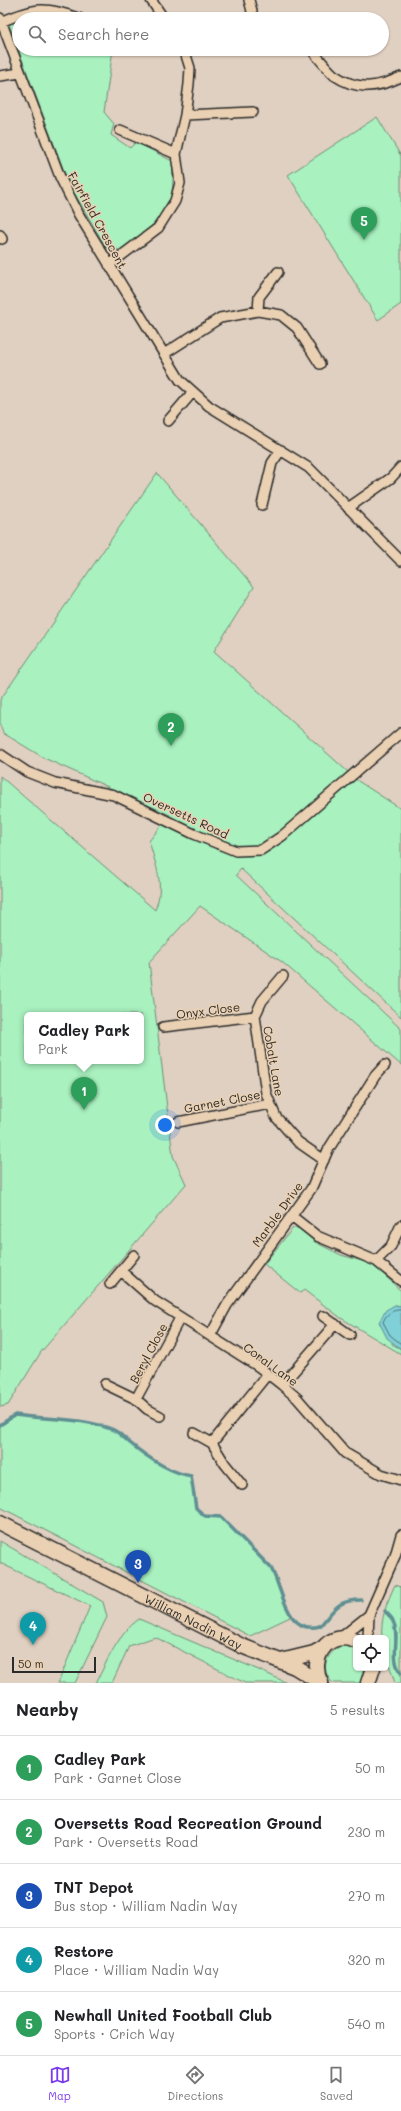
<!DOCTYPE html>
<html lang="en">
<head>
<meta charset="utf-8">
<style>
	body { margin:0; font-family:Mali,sans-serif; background:#f6f6f6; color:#202124 }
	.controls { position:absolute; right:12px; bottom:12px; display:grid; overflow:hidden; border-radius:6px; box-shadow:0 1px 3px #0004 }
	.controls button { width:36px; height:36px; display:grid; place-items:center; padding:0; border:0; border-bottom:1px solid #e0e0e0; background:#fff; color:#202124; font:20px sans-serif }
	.scale { position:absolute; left:12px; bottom:10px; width:84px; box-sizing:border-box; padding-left:4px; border:2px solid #2b2b2b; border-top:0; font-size:11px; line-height:14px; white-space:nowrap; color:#2b2b2b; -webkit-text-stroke:3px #ebd1b3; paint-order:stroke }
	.you { position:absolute; left:165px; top:1125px; width:14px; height:14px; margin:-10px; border:3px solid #fff; border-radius:50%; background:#1a73e8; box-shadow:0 0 0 6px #1a73e833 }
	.badge { display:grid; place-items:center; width:26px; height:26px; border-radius:50%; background:#7c3aed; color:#fff; font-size:13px; font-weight:700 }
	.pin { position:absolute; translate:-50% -33px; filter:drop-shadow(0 1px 2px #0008) }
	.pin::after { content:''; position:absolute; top:21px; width:14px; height:12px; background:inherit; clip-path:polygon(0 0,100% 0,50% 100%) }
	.popup { position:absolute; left:24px; top:1012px; width:120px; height:52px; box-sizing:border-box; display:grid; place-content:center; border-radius:6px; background:#fff; filter:drop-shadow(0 1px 3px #0005); font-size:13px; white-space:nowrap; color:#757577 }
	.popup b { font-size:15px; color:#202124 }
	.popup::after { content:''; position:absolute; left:50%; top:100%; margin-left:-8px; border:8px solid transparent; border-top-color:#fff }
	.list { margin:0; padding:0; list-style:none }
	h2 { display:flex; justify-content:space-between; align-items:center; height:52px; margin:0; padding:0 16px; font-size:17px }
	h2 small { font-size:13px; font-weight:400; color:#757577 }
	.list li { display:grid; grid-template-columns:26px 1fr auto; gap:12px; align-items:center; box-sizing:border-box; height:64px; padding:0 16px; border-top:1px solid #e0e0e0 }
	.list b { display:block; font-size:15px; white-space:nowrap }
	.list p { margin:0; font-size:13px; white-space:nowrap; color:#757577 }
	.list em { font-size:13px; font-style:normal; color:#757577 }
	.icon { flex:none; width:22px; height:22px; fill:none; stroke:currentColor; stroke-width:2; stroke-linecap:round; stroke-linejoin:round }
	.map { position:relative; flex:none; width:401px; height:1683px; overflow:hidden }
	.search { position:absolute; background:#fff; box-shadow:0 1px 3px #0004; left:12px; right:12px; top:12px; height:44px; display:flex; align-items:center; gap:10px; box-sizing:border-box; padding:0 14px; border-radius:22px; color:#757577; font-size:15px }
	.sheet { height:372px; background:#fff }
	nav { display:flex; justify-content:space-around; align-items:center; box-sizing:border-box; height:56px; border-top:1px solid #e0e0e0; background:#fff; font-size:11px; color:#757577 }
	nav a { display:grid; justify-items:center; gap:2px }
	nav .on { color:#7c3aed }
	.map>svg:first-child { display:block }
	.green { fill:#a9f1bf; stroke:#6a8e75; fill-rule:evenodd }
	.water { fill:#80d1d7; stroke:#5e8f92 }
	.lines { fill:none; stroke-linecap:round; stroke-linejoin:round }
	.shore { stroke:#4d6d70; stroke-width:1 }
	.stream { stroke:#5e8f92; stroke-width:3.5 }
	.street-casing { stroke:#2b2b2b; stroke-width:12 }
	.primary-casing { stroke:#2b2b2b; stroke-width:17 }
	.street { stroke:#ebd1b3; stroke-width:9 }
	.primary { stroke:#ebd1b3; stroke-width:14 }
	.labels { text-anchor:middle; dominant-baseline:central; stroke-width:3; stroke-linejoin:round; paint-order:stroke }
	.street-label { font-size:12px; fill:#2b2b2b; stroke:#ebd1b3 }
</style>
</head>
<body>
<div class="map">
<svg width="401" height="1683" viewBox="0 0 401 1683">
	<rect width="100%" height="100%" fill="#e0d0c1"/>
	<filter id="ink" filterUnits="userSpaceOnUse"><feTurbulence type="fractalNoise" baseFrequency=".025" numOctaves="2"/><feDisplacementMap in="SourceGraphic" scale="8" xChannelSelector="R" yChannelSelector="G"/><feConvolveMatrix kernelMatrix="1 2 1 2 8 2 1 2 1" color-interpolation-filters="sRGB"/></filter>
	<g filter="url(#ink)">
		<path class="green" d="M 32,14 L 55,14 L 70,19 L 19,19 L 19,49 L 113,49 L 104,112 L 114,124 L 111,135 L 130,148 L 136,142 L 172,161 C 178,213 157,222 120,250 L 107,249 L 69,184 L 8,22 Z
			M 377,117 L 401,156 L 401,304 L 378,320 L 288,175 Z
			M 157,473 L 254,587 L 214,651 L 358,781 L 401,809 L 401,1017 L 241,869 L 236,875 L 401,1029 L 401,1065 L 282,962 L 200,906 L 149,962 L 173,1156 L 186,1184 L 41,1352 L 8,1405 L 0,1407 L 0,776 L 155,910 C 165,885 156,866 149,841 L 170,815 L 44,758 L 3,733 L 0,725 L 0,700 ZM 27,1015 L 141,1015 L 141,1061 L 27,1061 Z
			M 293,1228 L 299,1228 L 315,1242 L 341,1255 L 373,1264 L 401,1291 L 401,1306 L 395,1305 L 392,1344 L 401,1349 L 401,1354 L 341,1318 L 304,1290 L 300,1293 L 264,1264 Z
			M 15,1415 C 47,1420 80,1417 111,1429 C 118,1431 124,1438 130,1443 C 148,1458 168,1472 191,1476 L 196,1508 L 205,1516 L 221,1517 L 271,1568 L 277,1578 L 290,1617 L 250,1636 L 0,1507 L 0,1425 Z
			M 0,1541 L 103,1602 L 107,1617 L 75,1683 L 58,1683 L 90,1606 L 0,1563 Z
			M 395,1585 L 401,1587 L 401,1683 L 395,1683 L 386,1655 L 386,1638 L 382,1638 C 380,1619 387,1602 395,1585 Z
			M 139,1619 L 268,1674 L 287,1683 L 245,1683 L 155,1637 L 129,1646 L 112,1683 L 96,1683 C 107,1661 118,1634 139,1619 Z
			M 342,1646 L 356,1648 L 356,1668 L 368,1668 L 365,1678 L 361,1683 L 333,1683 C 319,1670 326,1652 342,1646 Z"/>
		<path class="water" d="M 395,1305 L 401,1306 L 401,1349 L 387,1338 L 379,1322 L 386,1310 Z"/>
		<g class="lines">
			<path class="shore" d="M 401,1310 C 393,1309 386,1314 383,1322 L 390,1335 L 401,1344"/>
			<path class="stream" d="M 0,1425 L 15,1415 C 47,1420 80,1417 111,1429 C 118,1431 124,1438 130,1443 C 148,1458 168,1472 191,1476 L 196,1508 L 205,1516 L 221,1517 L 271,1568 C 283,1589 286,1636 320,1626 C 335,1609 337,1600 361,1600
				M 385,1611 C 387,1614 392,1617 393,1621 C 401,1637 389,1658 401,1673"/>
			<defs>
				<path id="street" d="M 151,0 L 164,19
					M 249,0 L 252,11 L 250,19
					M 0,18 L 60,177 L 79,215 L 180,380 L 209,406 L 309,468 L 401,561
					M 1,22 C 36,7 45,6 81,19
					M 311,49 C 318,57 326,68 334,75 C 357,91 377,88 401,77
					M 0,76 L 20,73
					M 185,115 L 253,112
					M 120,130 L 176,154
					M 0,235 L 2,239
					M 109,265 L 158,228 L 175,201 L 180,183 L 176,154 L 185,115 L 189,84 L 190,68 L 184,49
					M 258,311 L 259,297 L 278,272
					M 164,354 L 220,318 L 258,311 L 281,315 L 297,328 L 320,364
					M 168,421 L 192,393
					M 262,505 L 272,463 L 281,450
					M 348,508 L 391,478 L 401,467
					M 0,754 L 27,772 L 55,783 L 114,795 L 194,834 L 236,851 L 261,850 L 282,836 L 401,733
					M 283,976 L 262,1001 L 255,1016 L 266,1093 L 276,1117 L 298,1142 L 324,1160
					M 163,1027 L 255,1016
					M 178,1122 L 270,1104
					M 293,1217 L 317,1236 L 376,1261 L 401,1281
					M 376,1261 L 391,1246 L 401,1225
					M 121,1271 L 155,1301 L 259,1367 L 282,1385 L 297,1398 L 345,1453 L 381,1474 L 401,1480
					M 110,1284 L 134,1255
					M 323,1316 L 350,1335
					M 210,1336 L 227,1305 L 311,1189 L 328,1150 L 375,1076 L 385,1065
					M 105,1384 L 136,1399 L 147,1409 L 160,1416
					M 282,1385 L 335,1324
					M 136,1399 L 180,1318
					M 194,1433 L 212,1443 L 225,1464 L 242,1485
					M 212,1443 L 267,1375
					M 368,1638 L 369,1615 L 395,1556 L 401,1535
					M 339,1639 L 369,1615"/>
				<g id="primary">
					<path id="s1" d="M 0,1523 L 242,1646 L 295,1667 L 321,1683"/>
					<path d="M 281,1661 L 314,1653 L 323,1648"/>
					<path d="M 321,1683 C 308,1658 328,1629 356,1641"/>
					<path d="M 368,1683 L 373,1668"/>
				</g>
			</defs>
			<use href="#street" class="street-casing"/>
			<use href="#primary" class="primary-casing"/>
			<use href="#street" class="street"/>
			<use href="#primary" class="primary"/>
		</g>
	</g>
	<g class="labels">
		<g class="street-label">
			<text transform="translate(98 220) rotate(61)">Fairfield Crescent</text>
			<text transform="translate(186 815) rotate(25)">Oversetts Road</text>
			<text transform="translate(208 1010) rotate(-7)">Onyx Close</text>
			<text transform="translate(274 1061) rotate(80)">Cobalt Lane</text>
			<text transform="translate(222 1101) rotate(-11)">Garnet Close</text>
			<text transform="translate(277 1214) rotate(-54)">Marble Drive</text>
			<text transform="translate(148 1353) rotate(-62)">Beryl Close</text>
			<text transform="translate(271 1364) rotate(36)">Coral Lane</text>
			<text stroke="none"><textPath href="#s1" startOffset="217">William Nadin Way</textPath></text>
		</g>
	</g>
</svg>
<div class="controls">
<button><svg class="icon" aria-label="locate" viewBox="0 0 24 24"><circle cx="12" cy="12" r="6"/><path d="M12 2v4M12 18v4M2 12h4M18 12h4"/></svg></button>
</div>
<div class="scale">50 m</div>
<div class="you"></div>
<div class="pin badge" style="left:84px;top:1110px;background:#2e9e5b">1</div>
<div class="popup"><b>Cadley Park</b>Park</div>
<div class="pin badge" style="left:171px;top:746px;background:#2e9e5b">2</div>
<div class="pin badge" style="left:138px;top:1583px;background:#1a4fb4">3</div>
<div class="pin badge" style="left:33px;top:1645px;background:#0f9aa8">4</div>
<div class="pin badge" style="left:364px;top:240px;background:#2e9e5b">5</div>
<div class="search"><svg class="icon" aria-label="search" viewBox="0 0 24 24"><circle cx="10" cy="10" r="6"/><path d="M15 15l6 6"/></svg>Search here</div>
</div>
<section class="sheet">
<h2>Nearby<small>5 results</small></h2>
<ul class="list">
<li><span class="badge" style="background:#2e9e5b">1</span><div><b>Cadley Park</b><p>Park · Garnet Close</p></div><em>50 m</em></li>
<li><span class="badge" style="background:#2e9e5b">2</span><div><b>Oversetts Road Recreation Ground</b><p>Park · Oversetts Road</p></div><em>230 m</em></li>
<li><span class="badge" style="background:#1a4fb4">3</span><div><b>TNT Depot</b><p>Bus stop · William Nadin Way</p></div><em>270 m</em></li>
<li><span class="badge" style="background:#0f9aa8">4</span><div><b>Restore</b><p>Place · William Nadin Way</p></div><em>320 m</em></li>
<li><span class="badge" style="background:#2e9e5b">5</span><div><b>Newhall United Football Club</b><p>Sports · Crich Way</p></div><em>540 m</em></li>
</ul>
</section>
<nav>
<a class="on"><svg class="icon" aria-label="map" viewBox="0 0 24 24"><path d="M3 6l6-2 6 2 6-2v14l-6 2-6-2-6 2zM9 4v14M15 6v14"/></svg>Map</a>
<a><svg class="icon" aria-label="directions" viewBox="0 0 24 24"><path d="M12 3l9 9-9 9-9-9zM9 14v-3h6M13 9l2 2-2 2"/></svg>Directions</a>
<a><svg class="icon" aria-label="saved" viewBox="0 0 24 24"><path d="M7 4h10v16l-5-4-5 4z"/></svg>Saved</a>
</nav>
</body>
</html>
